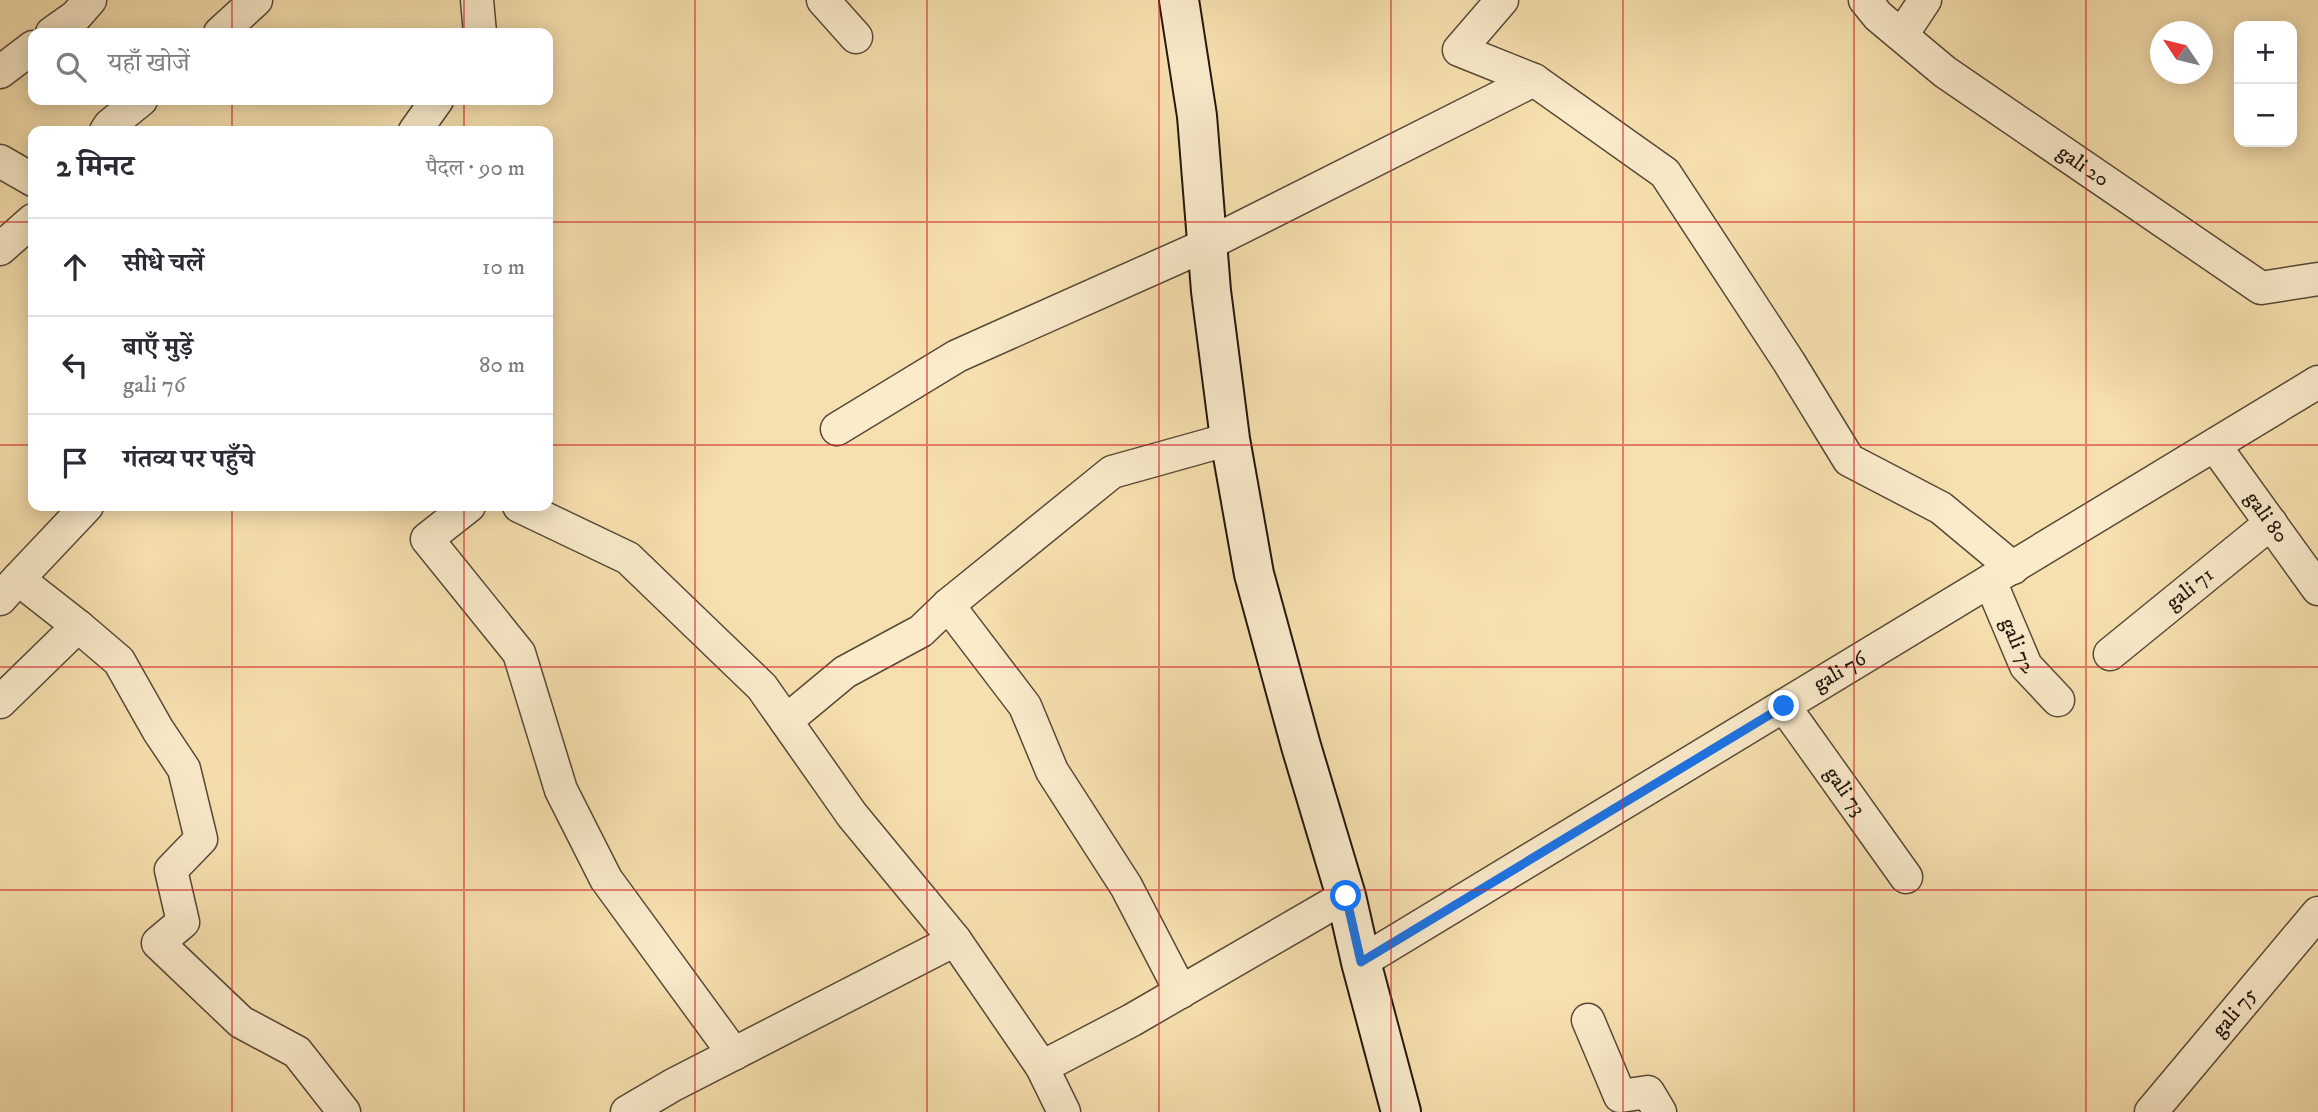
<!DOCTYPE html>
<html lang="hi">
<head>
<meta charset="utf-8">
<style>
	body { margin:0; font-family:"IM FELL DW Pica","Noto Serif Devanagari",serif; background:#f2f2f3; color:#2b2b33 }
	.controls { position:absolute; right:21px; top:21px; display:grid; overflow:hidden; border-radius:14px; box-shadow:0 4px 18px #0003 }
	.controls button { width:63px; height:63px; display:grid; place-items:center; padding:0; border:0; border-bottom:2px solid #e1e1e2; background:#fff; color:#2b2b33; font:35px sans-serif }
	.compass { position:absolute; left:2150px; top:21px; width:63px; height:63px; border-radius:50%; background:#fff; box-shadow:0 4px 18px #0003; rotate:305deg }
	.stop { position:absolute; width:21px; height:21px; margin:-16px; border:5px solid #1a73e8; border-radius:50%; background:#fff }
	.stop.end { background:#1a73e8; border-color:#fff; box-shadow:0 2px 7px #0008 }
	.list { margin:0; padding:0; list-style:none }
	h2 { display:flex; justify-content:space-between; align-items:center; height:91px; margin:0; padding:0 28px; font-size:30px }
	h2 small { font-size:23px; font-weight:400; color:#7c7c81 }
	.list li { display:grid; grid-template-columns:46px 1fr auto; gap:21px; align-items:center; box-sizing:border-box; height:98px; padding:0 28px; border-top:2px solid #e1e1e2 }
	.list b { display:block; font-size:26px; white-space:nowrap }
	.list p { margin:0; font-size:23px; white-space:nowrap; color:#7c7c81 }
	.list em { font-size:23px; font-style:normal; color:#7c7c81 }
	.icon { flex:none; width:38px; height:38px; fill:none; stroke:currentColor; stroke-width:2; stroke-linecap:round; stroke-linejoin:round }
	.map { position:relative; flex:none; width:2318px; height:1112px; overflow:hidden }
	.search { position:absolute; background:#fff; box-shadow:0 4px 18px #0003; left:28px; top:28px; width:525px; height:77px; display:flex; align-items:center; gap:18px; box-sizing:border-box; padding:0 24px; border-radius:14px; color:#7c7c81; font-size:26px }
	.panel { position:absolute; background:#fff; box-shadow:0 4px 18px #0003; left:28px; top:126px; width:525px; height:385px; border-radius:14px }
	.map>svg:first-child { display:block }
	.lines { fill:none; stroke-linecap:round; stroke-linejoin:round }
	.street-casing { stroke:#584937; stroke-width:35 }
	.secondary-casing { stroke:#23170f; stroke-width:42 }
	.street { stroke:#faebcb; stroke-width:32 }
	.secondary { stroke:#faebcb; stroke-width:38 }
	.route { stroke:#1a73e8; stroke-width:9 }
	.grid { fill:none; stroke:#d62828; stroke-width:2; stroke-opacity:0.55 }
	.labels { text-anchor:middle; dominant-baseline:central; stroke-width:5; stroke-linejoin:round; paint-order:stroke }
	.street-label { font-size:21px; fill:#23170f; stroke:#faebcb }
</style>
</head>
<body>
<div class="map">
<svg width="2318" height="1112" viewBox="0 0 2318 1112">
	<rect width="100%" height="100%" fill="#f7e0af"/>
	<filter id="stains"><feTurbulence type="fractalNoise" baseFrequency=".00286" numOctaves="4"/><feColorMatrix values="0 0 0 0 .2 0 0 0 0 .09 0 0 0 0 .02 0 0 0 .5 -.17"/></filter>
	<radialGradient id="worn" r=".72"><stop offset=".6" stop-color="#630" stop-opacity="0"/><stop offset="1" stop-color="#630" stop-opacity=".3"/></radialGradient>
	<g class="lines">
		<defs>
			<g id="street">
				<path d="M 477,0 L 480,33"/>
				<path d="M 823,0 L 856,37"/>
				<path d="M 1502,0 L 1459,50 L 1534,80 L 1665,173 L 1789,362 L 1849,460 L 1941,508 L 2013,568"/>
				<path id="s1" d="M 1865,0 L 1878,16 L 1945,72 L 2261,288 L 2318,279"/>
				<path d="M 52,33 L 76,16 L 90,0"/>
				<path d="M 220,33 L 256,0"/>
				<path d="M 1902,35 L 1925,0"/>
				<path d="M 0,72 L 33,47"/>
				<path d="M 106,131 L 110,125 L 141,100"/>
				<path d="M 415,131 L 437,100"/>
				<path d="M 0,161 L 33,180"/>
				<path d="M 0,249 L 33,220"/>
				<path d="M 837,429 L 957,356 L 1208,244 L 1534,80"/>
				<path id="s2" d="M 2215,446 L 2318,589"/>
				<path d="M 469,506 L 427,539 L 519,653 L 561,790 L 606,879 L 734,1054"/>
				<path d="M 519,506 L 628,558 L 762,687 L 852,815 L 955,940 L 1042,1067 L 1064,1112"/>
				<path d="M 18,579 L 87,506"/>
				<path id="s3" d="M 1990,581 L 2026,666 L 2058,700"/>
				<path d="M 0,599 L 18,579 L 78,626 L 0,702"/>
				<path d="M 948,605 L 1025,706 L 1052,771 L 1126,886 L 1181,992"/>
				<path d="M 78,626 L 119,661 L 158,730 L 184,769 L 201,839 L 171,870 L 183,922 L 158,943 L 241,1022 L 297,1052 L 344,1112"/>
				<path id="s4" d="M 2110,654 L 2271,523"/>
				<path id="s5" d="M 1784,706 L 1906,877"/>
				<path d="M 786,721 L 845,672 L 921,631 L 948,605 L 1112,472 L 1230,439"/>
				<path id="s6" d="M 1361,962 L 2318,382"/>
				<path d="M 1588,1020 L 1620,1096 L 1648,1092 L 1660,1112"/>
				<path d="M 1042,1067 L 1132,1020 L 1346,896"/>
				<path d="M 627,1112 L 673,1085 L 955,940"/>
				<path id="s7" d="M 2151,1112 L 2318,913"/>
			</g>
			<path id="secondary" d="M 1179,0 L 1197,116 L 1211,291 L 1230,439 L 1254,574 L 1301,746 L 1346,896 L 1361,962 L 1401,1112"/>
		</defs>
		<use href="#street" class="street-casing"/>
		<use href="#secondary" class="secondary-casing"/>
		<use href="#street" class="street"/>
		<use href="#secondary" class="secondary"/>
	</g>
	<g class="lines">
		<path class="route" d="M 1346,896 L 1361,962 L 1784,706"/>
	</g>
	<path class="grid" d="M 232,0 L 232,33M 464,0 L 464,33M 695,0 L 695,1112M 927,0 L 927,1112M 1159,0 L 1159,1112M 1391,0 L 1391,1112M 1623,0 L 1623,1112M 1854,0 L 1854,1112M 2086,0 L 2086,1112M 232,100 L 232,131M 464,100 L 464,131M 0,222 L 33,222M 548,222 L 2318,222M 0,445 L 33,445M 548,445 L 2318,445M 232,506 L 232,1112M 464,506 L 464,1112M 0,667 L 2318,667M 0,890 L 2318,890"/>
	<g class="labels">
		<g class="street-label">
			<text stroke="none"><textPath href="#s1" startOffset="275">gali 20</textPath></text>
			<text stroke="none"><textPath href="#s2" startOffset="88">gali 80</textPath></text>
			<text stroke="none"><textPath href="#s4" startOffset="103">gali 71</textPath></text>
			<text stroke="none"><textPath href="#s3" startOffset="70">gali 72</textPath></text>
			<text stroke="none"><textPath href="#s6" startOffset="560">gali 76</textPath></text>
			<text stroke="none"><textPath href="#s5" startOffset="105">gali 73</textPath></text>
			<text stroke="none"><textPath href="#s7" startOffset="130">gali 75</textPath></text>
		</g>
	</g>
	<rect width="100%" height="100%" filter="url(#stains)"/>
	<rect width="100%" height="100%" fill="url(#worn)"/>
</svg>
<div class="controls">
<button>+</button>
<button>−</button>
</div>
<svg class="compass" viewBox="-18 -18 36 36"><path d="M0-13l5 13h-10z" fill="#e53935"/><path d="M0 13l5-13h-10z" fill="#7c7c81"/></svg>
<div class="stop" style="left:1346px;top:896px"></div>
<div class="stop end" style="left:1784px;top:706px"></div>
<div class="search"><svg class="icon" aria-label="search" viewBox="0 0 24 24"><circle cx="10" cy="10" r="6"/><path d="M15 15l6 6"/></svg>यहाँ खोजें</div>
<section class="panel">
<h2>2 मिनट<small>पैदल · 90 m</small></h2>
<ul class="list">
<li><svg class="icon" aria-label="ahead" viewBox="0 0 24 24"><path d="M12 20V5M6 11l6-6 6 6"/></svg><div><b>सीधे चलें</b></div><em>10 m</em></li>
<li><svg class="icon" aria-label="left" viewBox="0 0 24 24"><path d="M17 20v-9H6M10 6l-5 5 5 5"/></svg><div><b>बाएँ मुड़ें</b><p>gali 76</p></div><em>80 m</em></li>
<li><svg class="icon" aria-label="arrive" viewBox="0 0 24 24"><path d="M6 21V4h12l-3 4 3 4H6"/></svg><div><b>गंतव्य पर पहुँचे</b></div></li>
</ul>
</section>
</div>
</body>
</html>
